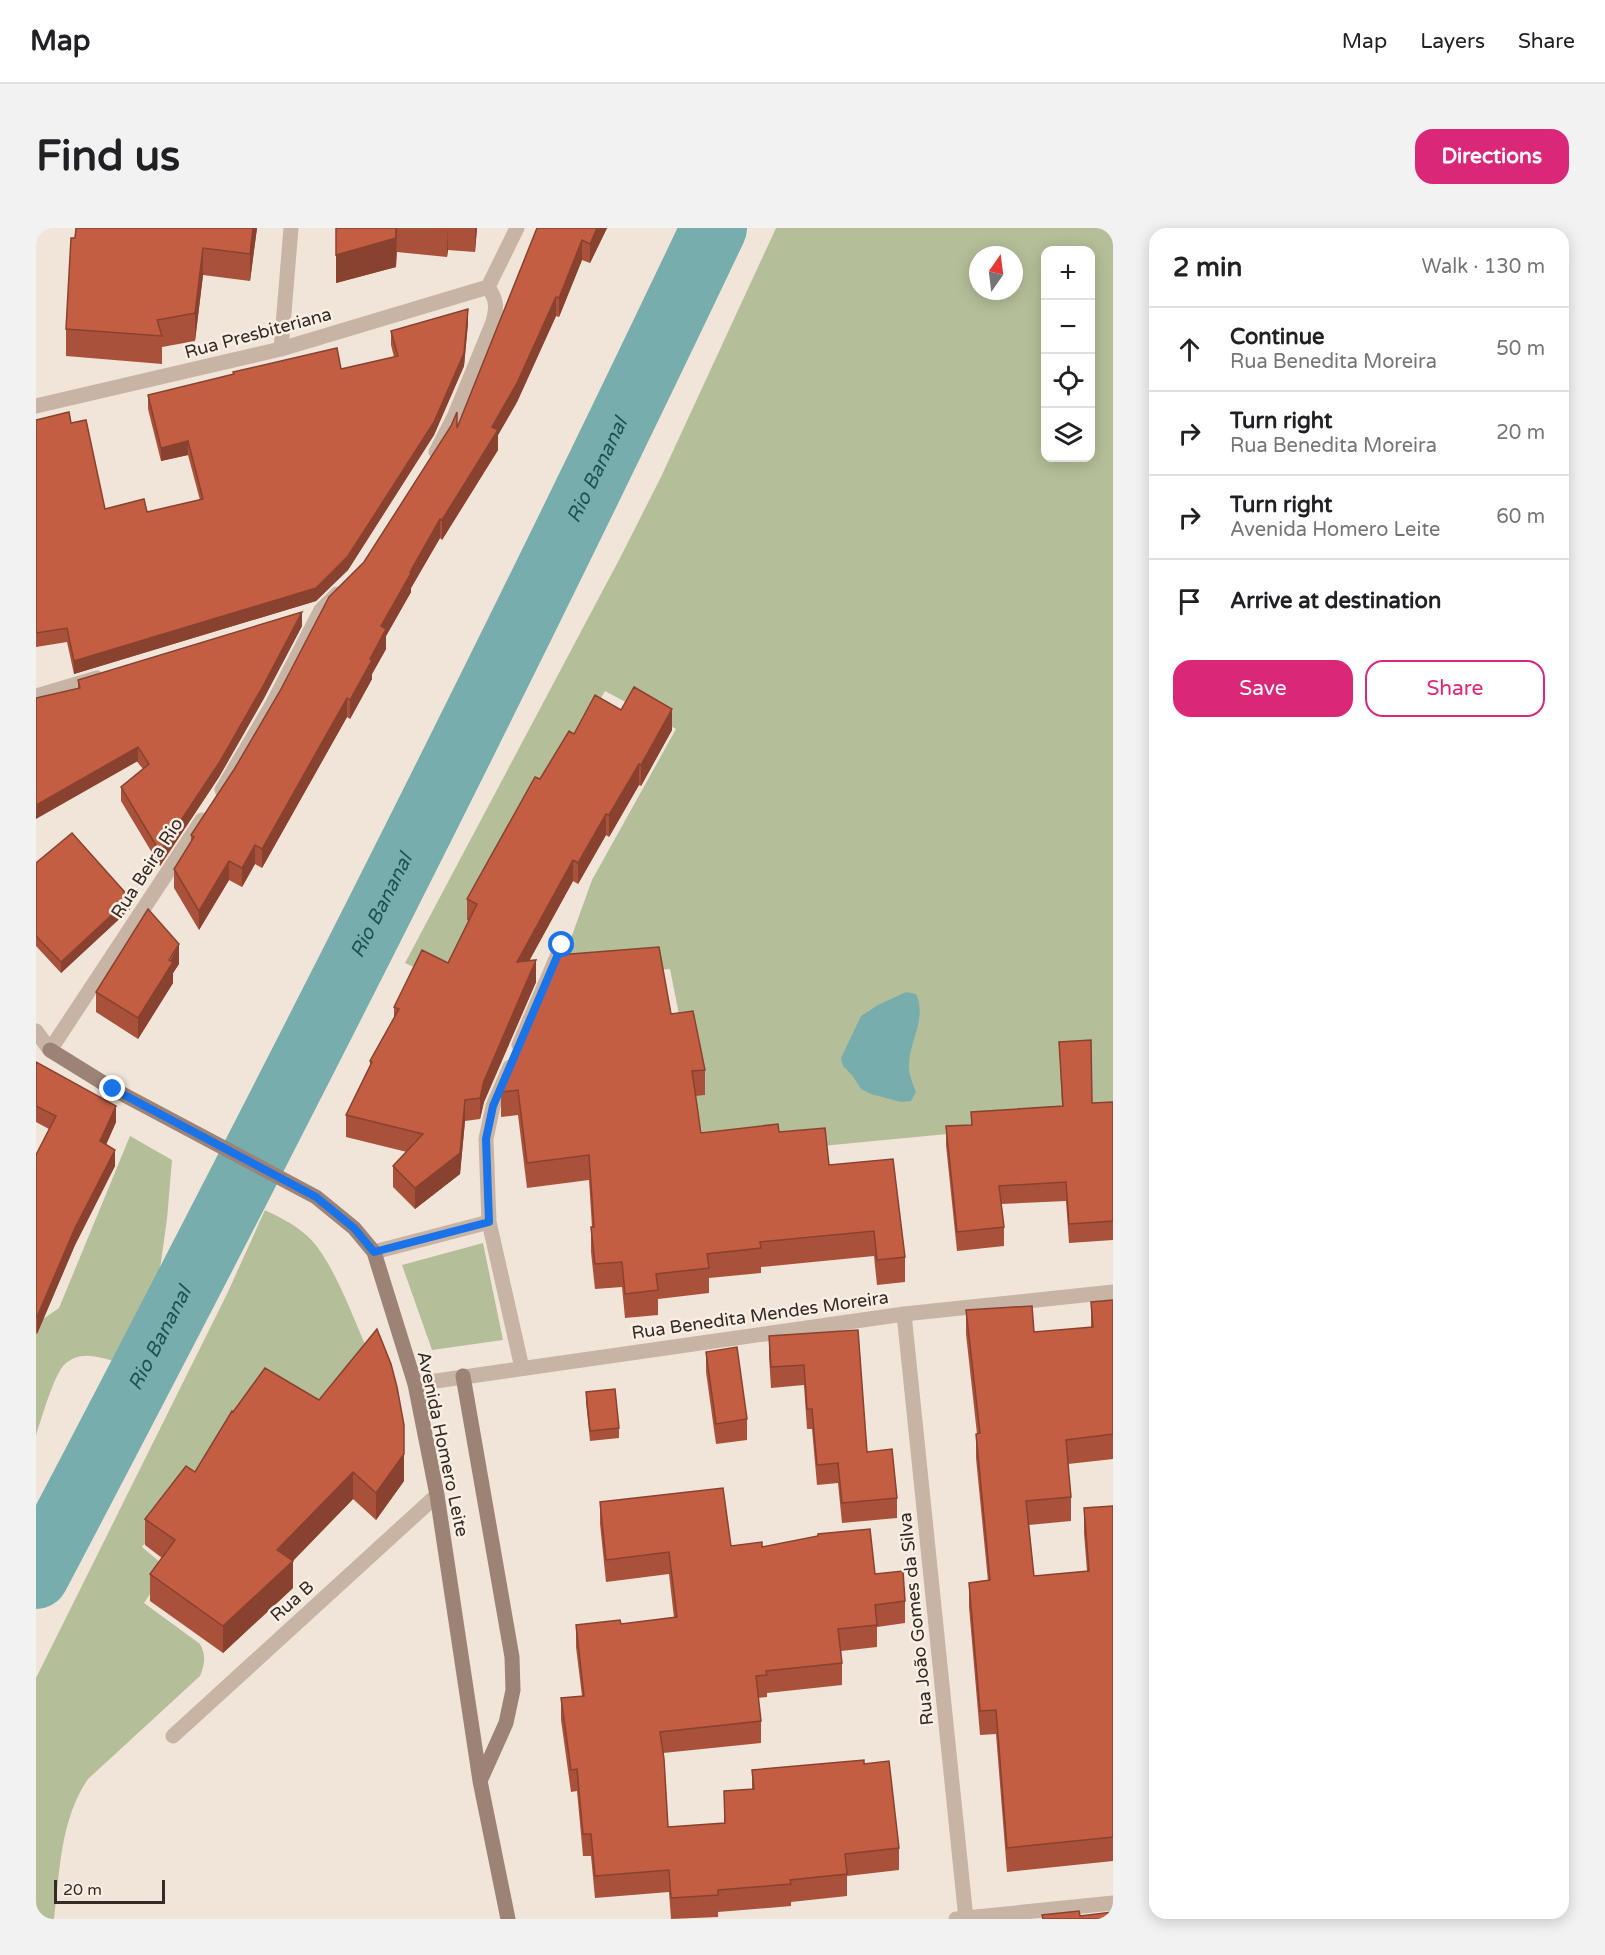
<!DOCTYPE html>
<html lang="en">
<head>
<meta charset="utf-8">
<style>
	body { margin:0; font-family:"Varela Round",sans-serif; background:#f2f2f2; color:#202124 }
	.controls { position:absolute; right:18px; top:18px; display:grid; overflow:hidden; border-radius:12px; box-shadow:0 3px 15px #0003 }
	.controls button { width:54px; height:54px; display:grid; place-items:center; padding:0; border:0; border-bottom:2px solid #e0e0e0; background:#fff; color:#202124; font:30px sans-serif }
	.compass { position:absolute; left:933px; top:18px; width:54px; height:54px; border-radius:50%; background:#fff; box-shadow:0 3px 15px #0003; rotate:14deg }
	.scale { position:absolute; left:18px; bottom:15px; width:111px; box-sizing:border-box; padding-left:6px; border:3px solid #342a26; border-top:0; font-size:16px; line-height:21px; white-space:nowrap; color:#342a26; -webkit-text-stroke:4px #f9efe4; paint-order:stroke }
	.stop { position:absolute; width:18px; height:18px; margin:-14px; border:4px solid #1a73e8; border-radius:50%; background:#fff }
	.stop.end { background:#1a73e8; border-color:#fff; box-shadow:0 2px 6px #0008 }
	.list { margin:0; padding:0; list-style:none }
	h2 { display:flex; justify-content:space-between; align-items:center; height:78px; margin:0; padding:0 24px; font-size:26px }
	h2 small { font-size:20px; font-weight:400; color:#757577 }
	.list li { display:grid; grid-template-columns:39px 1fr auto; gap:18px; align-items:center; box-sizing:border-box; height:84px; padding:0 24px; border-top:2px solid #e0e0e0 }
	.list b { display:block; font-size:22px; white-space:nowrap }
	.list p { margin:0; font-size:20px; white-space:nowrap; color:#757577 }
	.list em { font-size:20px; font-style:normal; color:#757577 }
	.actions { display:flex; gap:12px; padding:18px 24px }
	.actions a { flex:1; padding:14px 0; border:2px solid #db2777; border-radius:18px; text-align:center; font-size:21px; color:#db2777 }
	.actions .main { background:#db2777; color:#fff }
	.icon { flex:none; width:33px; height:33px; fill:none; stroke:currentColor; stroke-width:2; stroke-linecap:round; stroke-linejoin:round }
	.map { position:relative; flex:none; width:1077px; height:1691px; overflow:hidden; border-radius:18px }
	header { display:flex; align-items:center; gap:36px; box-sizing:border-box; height:84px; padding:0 30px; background:#fff; border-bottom:2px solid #e0e0e0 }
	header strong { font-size:28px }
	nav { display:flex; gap:33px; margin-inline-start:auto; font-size:21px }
	.intro { display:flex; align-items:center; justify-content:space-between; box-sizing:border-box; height:144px; padding:0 36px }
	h1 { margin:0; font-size:42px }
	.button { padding:15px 27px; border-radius:18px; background:#db2777; color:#fff; font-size:21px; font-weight:700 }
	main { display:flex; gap:36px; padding:0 36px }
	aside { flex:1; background:#fff; border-radius:18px; box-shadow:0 3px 15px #0003 }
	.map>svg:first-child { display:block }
	.green { fill:#b4bf99; fill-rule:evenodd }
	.water { fill:#78adad }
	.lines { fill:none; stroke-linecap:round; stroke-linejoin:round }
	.river { stroke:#78adad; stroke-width:66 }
	.street { stroke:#c8b4a5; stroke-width:15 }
	.secondary { stroke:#9c8376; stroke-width:15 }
	.wall { fill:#a9513a }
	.shaded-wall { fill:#89422f }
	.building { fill:#c45e43; stroke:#89422f; stroke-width:1.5 }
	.route { stroke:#1a73e8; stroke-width:8 }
	.labels { text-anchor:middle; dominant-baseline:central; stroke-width:5; stroke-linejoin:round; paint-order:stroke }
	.street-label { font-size:18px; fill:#342a26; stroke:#f9efe4 }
	.water-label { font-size:20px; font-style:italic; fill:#1c5354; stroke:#f9efe4 }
</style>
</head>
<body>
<header>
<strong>Map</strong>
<nav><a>Map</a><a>Layers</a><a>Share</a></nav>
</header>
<div class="intro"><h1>Find us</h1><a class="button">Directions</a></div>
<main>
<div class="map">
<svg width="1077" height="1691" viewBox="0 0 1077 1691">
	<rect width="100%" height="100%" fill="#f1e4d8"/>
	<path class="green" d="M 740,0 L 1077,0 L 1077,890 L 671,929 L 634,741 L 521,749 L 556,652 L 640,501 L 569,463 L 407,752 L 369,735 L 584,330 L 625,249 ZM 1010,22 L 1054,22 L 1054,230 L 1010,230 ZM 942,27 L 978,27 L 978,63 L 942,63 Z
		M 94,908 L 136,932 L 131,991 L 118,1084 L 111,1116 L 105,1130 L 101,1134 C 85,1138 70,1129 54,1128 C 45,1127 35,1130 28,1137 C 17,1149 6,1190 0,1207 L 0,1096 L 23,1080 Z
		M 229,982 C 243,989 258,996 269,1006 C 296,1028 318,1093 333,1125 L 280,1193 L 227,1162 L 106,1319 L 131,1340 L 108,1375 L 164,1416 C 170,1427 169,1436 164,1448 L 52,1551 C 24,1592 24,1643 18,1691 L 0,1691 L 0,1450 L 191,1066 Z
		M 447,1015 L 467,1112 L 396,1122 L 366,1037 Z"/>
	<path class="water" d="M 870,764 L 880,766 C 891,790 874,812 873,836 C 872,845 877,856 880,864 L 875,873 L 865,874 L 835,866 L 825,861 L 816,847 L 807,838 L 805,830 L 825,788 L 842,777 Z"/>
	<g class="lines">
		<path class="river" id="s1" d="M 0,1348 C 234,903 462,455 678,0"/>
		<path class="street" d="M 245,121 L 255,0
			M 0,178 L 245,121 L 452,59 L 481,0
			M 400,224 L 418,189 L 457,94 C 461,79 461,72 452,59
			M 0,468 L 61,450
			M 186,562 L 236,477 L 285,382 L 301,366
			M 0,803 L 14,822 L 166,592
			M 483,817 L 526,717
			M 474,839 L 457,878 L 450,911 L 453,994 L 486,1140
			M 338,1024 L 453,994
			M 868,1086 L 930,1691
			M 379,1156 L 868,1086 L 1077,1064
			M 137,1508 L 401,1267
			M 920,1691 L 1077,1675"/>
		<path class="secondary" d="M 14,822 L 77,861 L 280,969 L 318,1000 L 338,1024 L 379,1156 L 401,1267 L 444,1553 L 472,1691
			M 427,1148 L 476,1429 L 477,1462 L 470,1495 L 444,1553"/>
	</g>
	<path class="wall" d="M 40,0 L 221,0 L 214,53 L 167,47 L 159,113 L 126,119 L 126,136 L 30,128 L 30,101 Z
		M 300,0 L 441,0 L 439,24 L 412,22 L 411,29 L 361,24 L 360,39 L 300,55 Z
		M 501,0 L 571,0 L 554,35 L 546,32 L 523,89 L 520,88 L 481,174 L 462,207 L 462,222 L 406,312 L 404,310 L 375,360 L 375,364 L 350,408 L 350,421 L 336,446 L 336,451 L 314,491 L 311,489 L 226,640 L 219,636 L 206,659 L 193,652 L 163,702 L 138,660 L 138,641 L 155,614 L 155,607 L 199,540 L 328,334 L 421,200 Z
		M 432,95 L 428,138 L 398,207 L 312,342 L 280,373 L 38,446 L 31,414 L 0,419 L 0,192 L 35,195 L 69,281 L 111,284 L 164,272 L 152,227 L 125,233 L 112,181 L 112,167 L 197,147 L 197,144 L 305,141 L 358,129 L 355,117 L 355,103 Z
		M 266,398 L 227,472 L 183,549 L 124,638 L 85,573 L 85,559 L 107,541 L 42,461 L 42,452 Z
		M 585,482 L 636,502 L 605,558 L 603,557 L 573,609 L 570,607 L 542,656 L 537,653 L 493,733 L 500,754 L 448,874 L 444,891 L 429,893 L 424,946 L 379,981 L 357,959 L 357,938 L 371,924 L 310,909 L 310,887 L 334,837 L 334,833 L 358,790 L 358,779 L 412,735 L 433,693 L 431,692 L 431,671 L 504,551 L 538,506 Z
		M 0,635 L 94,681 L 25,745 L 0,718 Z
		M 143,736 L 137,745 L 137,755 L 102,811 L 60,784 L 60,764 Z
		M 635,786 L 669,842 L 669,867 L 659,868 L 665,905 L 743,904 L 793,937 L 869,1029 L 869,1054 L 841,1057 L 838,1028 L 725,1039 L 725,1045 L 673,1050 L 673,1065 L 622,1071 L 622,1087 L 589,1090 L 586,1059 L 559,1061 L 555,1024 L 555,999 L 556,999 L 553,952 L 491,960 L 482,887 L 465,889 L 465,864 Z
		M 1023,814 L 1056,875 L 1077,874 L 1077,1012 L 1033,1015 L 1030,973 L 965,976 L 968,999 L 968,1018 L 921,1023 L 910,917 L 910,898 L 935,897 L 935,884 L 1026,878 Z
		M 0,834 L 80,894 L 70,917 L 79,938 L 39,1017 L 1,1106 L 0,1105 L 0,927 L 13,901 L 0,894 Z
		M 1077,1072 L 1077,1231 L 1032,1236 L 1035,1269 L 1035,1293 L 993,1297 L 998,1348 L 1051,1343 L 1048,1305 L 1048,1280 L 1077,1278 L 1077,1633 L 971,1644 L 960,1506 L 944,1507 L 933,1379 L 933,1355 L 952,1353 L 940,1230 L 940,1206 L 941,1206 L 930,1106 L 930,1082 L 998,1104 L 1055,1100 L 1055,1074 Z
		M 822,1102 L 831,1224 L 861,1270 L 861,1290 L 806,1295 L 802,1255 L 781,1257 L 776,1201 L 771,1201 L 768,1157 L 735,1160 L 733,1128 L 733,1108 Z
		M 670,1124 L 711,1191 L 711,1212 L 680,1216 L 670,1144 Z
		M 550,1164 L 583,1200 L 583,1210 L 554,1213 L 550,1174 Z
		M 197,1184 L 368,1253 L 340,1292 L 317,1271 L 257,1333 L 257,1360 L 187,1425 L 114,1373 L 114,1346 L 126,1330 L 109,1317 L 109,1291 L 159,1244 Z
		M 564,1274 L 695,1318 L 726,1319 L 839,1346 L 869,1373 L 869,1395 L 841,1399 L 841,1419 L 805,1423 L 806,1435 L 806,1457 L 731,1465 L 731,1469 L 722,1470 L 725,1493 L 725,1515 L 627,1525 L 632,1599 L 688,1595 L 688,1563 L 716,1561 L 716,1542 L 828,1536 L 863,1620 L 863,1642 L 811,1648 L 811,1668 L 755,1674 L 755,1678 L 682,1684 L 682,1689 L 635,1691 L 633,1664 L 559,1670 L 555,1628 L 547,1628 L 541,1563 L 535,1564 L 525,1492 L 525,1470 L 546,1468 L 540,1419 L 540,1397 L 585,1396 L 638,1390 L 633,1346 L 570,1354 L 564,1296 Z"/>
	<path class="shaded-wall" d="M 217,0 L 221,0 L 214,53 L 214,26 Z
		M 361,0 L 360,39 L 300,55 L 300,27 Z
		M 411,0 L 412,22 L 411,29 Z
		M 439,0 L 441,0 L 439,24 Z
		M 561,0 L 571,0 L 554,35 L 554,16 Z
		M 546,12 L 546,32 L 523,89 L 523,70 Z
		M 167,20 L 167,47 L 159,113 L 159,85 Z
		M 520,69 L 520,88 L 481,174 L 462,207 L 462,222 L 406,312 L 406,292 L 456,199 Z
		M 432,81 L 432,95 L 428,138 L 398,207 L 312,342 L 280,373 L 38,446 L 38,433 Z
		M 152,213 L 152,227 L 125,233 L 125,220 Z
		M 404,291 L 404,310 L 375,360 L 375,364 L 350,408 L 350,421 L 336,446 L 336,451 L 314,491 L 314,472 L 334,431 L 345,398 L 374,344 Z
		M 266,384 L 266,398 L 227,472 L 183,549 L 124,638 L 124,624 Z
		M 311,470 L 311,489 L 226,640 L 226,621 Z
		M 636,481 L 636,502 L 605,558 L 605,537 Z
		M 102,519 L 102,533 L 0,591 L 0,577 Z
		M 603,536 L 603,557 L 573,609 L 573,587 Z
		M 570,586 L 570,607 L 542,656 L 542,635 Z
		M 219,617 L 219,636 L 206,659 L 206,640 Z
		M 537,632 L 537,653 L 481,755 L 481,734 Z
		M 193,633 L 193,652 L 163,702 L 163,683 Z
		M 94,670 L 94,681 L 25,745 L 25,734 Z
		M 143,716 L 143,736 L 137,745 L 137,755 L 102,811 L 102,790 Z
		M 500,732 L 500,754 L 448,874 L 444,891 L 444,870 L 448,853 Z
		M 429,872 L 429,893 L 424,946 L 379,981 L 379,960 Z
		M 80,878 L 80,894 L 64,930 L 64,913 Z
		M 79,922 L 79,938 L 39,1017 L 1,1106 L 1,1089 L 39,1000 Z
		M 368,1224 L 368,1253 L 340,1292 L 340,1265 Z
		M 317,1244 L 317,1271 L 249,1341 L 257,1333 L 257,1360 L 187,1425 L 187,1398 L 241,1322 Z"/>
	<path class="building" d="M 40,0 L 217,0 L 214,26 L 167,20 L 159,85 L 121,92 L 126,108 L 30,101 L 35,10 L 39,10 Z
		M 300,0 L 360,0 L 360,10 L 300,27 Z
		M 501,0 L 561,0 L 554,16 L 546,12 L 523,70 L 520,69 L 481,155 L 456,199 L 462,202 L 406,292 L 404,291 L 374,344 L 375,345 L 345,398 L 350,401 L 334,431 L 336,432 L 314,472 L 311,470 L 226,621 L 219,617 L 206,640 L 193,633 L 163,683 L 138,641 L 158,609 L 155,607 L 199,540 L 244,463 L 293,369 L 328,334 L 415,198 L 421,184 L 421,200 Z
		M 432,81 L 428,125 L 398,194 L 312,328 L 280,360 L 38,433 L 31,400 L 0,405 L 0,192 L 33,184 L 35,195 L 50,192 L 69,281 L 108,271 L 111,284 L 167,271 L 152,213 L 125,220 L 112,167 L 198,146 L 197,144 L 301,120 L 305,141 L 362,128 L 355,103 Z
		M 266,384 L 227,458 L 183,535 L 124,624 L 85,559 L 113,536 L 102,519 L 0,577 L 0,470 L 44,460 L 42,452 Z
		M 598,459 L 636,481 L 605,537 L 603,536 L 573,587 L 570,586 L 542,635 L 537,632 L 481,734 L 500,732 L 448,853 L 444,870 L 429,872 L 424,925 L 379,960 L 357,938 L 387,906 L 310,887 L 336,834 L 334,833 L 363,781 L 358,779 L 386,722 L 412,735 L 441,676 L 431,671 L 499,549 L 504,551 L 533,503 L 538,506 L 559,467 L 585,482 Z
		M 36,605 L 94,670 L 25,734 L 0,708 L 0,635 Z
		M 112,681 L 143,716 L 133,732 L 137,734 L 102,790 L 60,764 Z
		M 623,719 L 635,786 L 657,783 L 669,842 L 656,843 L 665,905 L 742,896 L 743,904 L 789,900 L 793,937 L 857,931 L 869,1029 L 841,1032 L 838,1003 L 724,1014 L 725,1020 L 671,1026 L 673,1040 L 620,1046 L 622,1062 L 589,1066 L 586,1034 L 559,1036 L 555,999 L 558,999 L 553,927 L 491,935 L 482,862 L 465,864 L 466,856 L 522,727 Z
		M 1055,812 L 1056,875 L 1077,874 L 1077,993 L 1033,996 L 1030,954 L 963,958 L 968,999 L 921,1004 L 910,898 L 936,897 L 935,884 L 1027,878 L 1023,814 Z
		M 0,834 L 80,878 L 64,913 L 79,922 L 39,1000 L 1,1089 L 0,1089 L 0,927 L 20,888 L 0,878 Z
		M 1077,1072 L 1077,1206 L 1030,1212 L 1035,1269 L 990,1273 L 998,1348 L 1053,1343 L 1048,1280 L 1077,1278 L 1077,1609 L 971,1620 L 960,1482 L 944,1483 L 933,1355 L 954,1352 L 940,1206 L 944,1205 L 930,1082 L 996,1078 L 998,1104 L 1057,1099 L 1055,1074 Z
		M 341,1101 L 355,1136 L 361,1159 L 368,1197 L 368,1226 L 340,1265 L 317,1244 L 241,1322 L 257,1333 L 187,1398 L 114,1346 L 139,1312 L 109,1291 L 150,1238 L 159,1244 L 196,1183 L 197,1184 L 229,1140 L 283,1172 Z
		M 822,1102 L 831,1224 L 856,1221 L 861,1270 L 806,1275 L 802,1235 L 781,1237 L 776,1181 L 771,1181 L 768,1137 L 735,1139 L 733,1108 Z
		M 701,1119 L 711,1191 L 680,1196 L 670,1124 Z
		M 579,1161 L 583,1200 L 554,1203 L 550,1164 Z
		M 687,1260 L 695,1318 L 726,1314 L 726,1319 L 782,1308 L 782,1306 L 834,1301 L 839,1346 L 867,1343 L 869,1373 L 839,1377 L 841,1397 L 802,1401 L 806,1435 L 730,1443 L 731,1447 L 720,1448 L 725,1493 L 624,1504 L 628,1531 L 632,1599 L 689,1595 L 688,1563 L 718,1561 L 716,1542 L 828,1532 L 828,1536 L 853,1533 L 863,1620 L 809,1626 L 811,1646 L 754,1652 L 755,1656 L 682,1662 L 682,1667 L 635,1670 L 633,1642 L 559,1648 L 555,1606 L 547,1606 L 541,1541 L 535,1542 L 525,1470 L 548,1468 L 540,1397 L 584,1392 L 585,1396 L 641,1389 L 633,1324 L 570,1332 L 564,1274 Z
		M 1043,1683 L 1044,1688 L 1077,1684 L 1077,1691 L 1007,1691 L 1006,1687 Z"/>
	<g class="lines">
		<path class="route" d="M 77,861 L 280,969 L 318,1000 L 338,1024 L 453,994 L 450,911 L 457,878 L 526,717"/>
	</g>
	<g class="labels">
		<g class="street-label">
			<text transform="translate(222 105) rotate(-15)">Rua Presbiteriana</text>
			<text transform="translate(111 640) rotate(-57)">Rua Beira Rio</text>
			<text transform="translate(724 1087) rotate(-8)">Rua Benedita Mendes Moreira</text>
			<text transform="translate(407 1216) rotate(78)">Avenida Homero Leite</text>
			<text transform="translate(256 1373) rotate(-42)">Rua B</text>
			<text transform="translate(880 1391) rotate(-96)">Rua João Gomes da Silva</text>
		</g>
		<g class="water-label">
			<text stroke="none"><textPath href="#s1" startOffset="1240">Rio Bananal</textPath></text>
			<text stroke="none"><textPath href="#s1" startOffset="754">Rio Bananal</textPath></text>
			<text stroke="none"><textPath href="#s1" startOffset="268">Rio Bananal</textPath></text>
		</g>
	</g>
</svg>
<div class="controls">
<button>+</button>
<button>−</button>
<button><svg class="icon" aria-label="locate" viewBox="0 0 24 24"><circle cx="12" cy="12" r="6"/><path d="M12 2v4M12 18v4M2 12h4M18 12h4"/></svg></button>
<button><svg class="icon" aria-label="layers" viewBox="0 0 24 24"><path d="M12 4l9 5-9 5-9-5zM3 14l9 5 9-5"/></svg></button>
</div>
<svg class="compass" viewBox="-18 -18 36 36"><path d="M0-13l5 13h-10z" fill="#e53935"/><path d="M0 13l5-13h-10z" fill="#757577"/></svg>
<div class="scale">20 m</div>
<div class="stop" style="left:526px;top:717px"></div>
<div class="stop end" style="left:77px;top:861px"></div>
</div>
<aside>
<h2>2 min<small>Walk · 130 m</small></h2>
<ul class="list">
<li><svg class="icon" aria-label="ahead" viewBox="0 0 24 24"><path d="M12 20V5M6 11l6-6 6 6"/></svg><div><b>Continue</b><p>Rua Benedita Moreira</p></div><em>50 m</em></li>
<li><svg class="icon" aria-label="right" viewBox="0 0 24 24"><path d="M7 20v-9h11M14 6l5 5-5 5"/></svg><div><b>Turn right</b><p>Rua Benedita Moreira</p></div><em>20 m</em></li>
<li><svg class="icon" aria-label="right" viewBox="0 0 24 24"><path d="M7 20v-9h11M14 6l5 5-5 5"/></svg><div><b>Turn right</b><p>Avenida Homero Leite</p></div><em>60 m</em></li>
<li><svg class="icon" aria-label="arrive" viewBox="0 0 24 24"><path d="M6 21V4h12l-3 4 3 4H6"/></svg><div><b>Arrive at destination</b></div></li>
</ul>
<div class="actions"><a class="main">Save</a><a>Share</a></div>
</aside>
</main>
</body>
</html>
